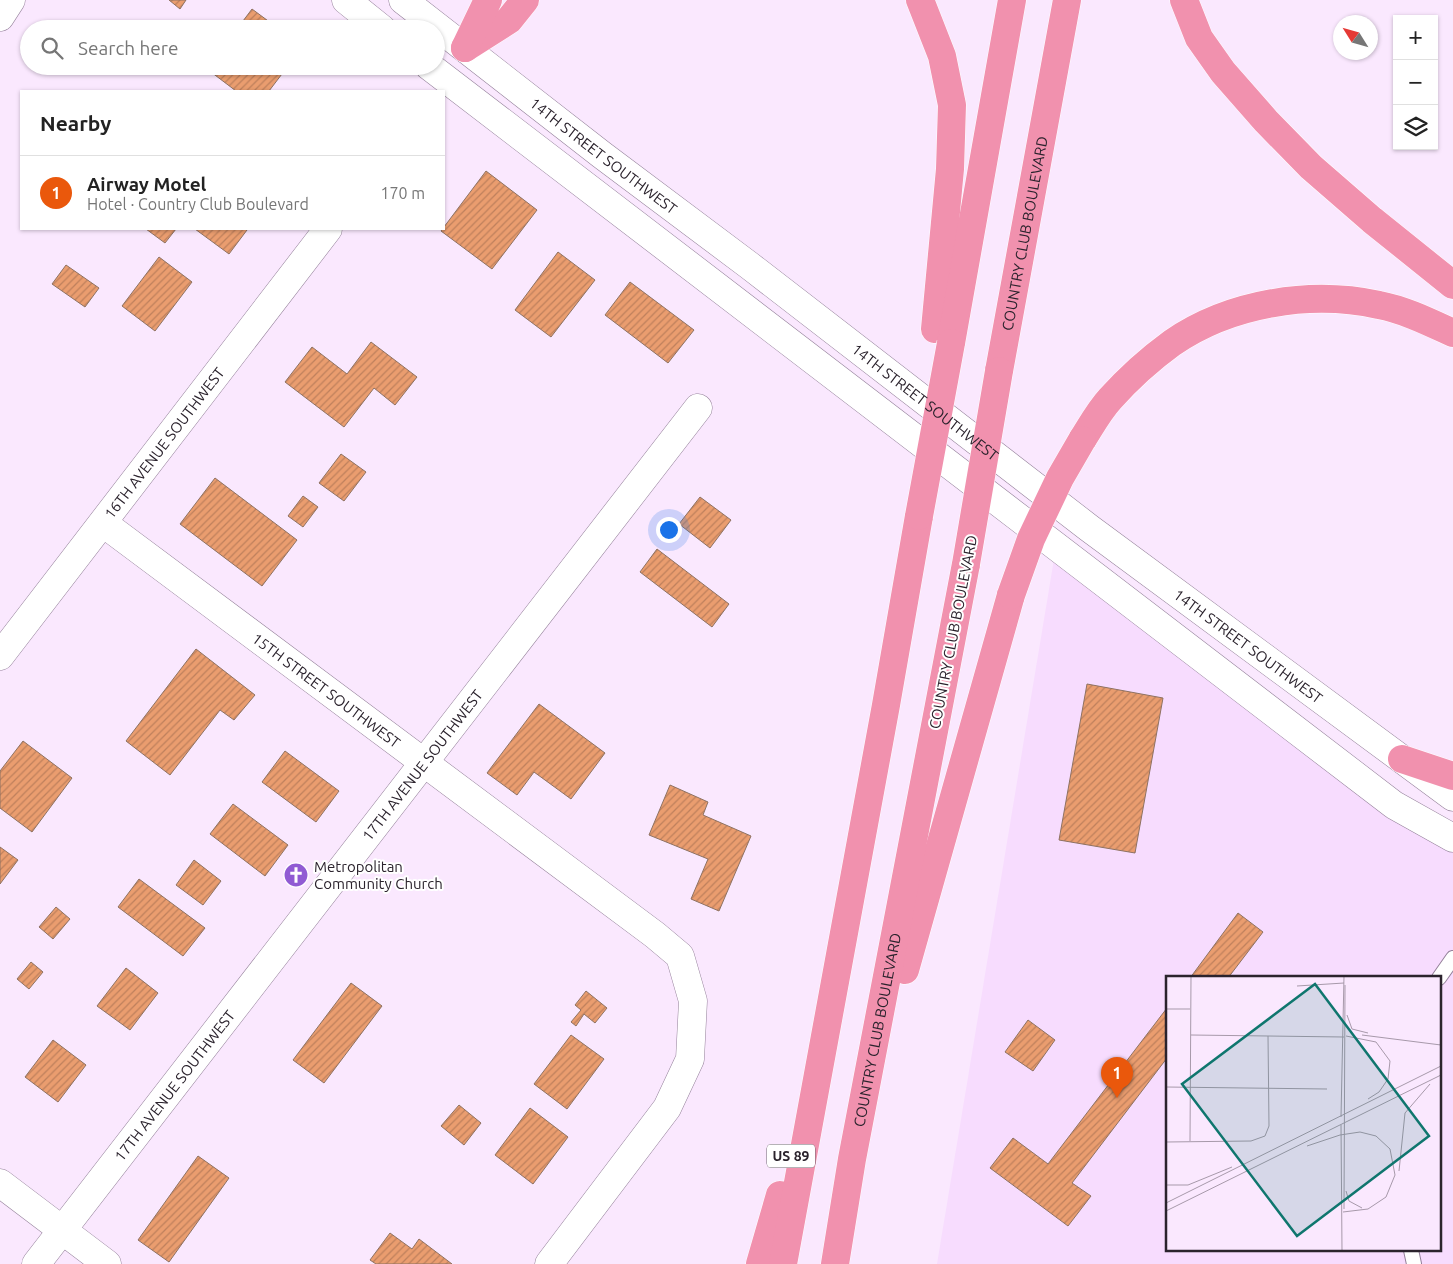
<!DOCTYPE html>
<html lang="en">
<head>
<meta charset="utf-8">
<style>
	body { margin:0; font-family:Ubuntu,sans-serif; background:#f6f6f6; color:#222 }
	.controls { position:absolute; right:15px; top:15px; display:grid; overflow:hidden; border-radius:0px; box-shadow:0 1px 4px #0004 }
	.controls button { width:45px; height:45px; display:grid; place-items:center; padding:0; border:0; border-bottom:1px solid #e0e0e0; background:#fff; color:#222; font:25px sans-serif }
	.compass { position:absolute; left:1333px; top:15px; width:45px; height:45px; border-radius:50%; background:#fff; box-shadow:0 1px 4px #0004; rotate:307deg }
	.you { position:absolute; left:668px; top:529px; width:18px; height:18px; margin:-12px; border:4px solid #fff; border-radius:50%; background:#1a73e8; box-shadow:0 0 0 8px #1a73e833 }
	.badge { display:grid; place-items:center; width:32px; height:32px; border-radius:50%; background:#ea580c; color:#fff; font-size:16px; font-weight:700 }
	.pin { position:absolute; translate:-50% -41px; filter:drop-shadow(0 1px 2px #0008) }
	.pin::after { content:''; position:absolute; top:26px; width:18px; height:15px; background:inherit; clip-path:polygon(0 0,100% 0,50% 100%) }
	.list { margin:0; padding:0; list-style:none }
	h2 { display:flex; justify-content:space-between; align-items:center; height:65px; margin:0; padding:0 20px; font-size:21px }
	h2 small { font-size:16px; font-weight:400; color:#767676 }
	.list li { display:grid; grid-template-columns:32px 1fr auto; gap:15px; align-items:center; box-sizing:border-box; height:75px; padding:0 20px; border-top:1px solid #e0e0e0 }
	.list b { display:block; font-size:19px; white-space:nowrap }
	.list p { margin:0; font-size:16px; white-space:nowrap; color:#767676 }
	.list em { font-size:16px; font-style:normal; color:#767676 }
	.icon { flex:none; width:28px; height:28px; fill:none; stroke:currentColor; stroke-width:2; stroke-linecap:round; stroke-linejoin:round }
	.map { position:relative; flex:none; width:1453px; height:1264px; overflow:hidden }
	.search { position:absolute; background:#fff; box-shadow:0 1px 4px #0004; left:20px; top:20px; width:425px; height:55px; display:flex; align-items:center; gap:12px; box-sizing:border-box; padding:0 18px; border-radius:28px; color:#767676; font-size:19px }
	.panel { position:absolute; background:#fff; box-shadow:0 1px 4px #0004; left:20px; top:90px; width:425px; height:140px; border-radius:0px }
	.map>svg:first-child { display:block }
	.built { fill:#f7dcfe; fill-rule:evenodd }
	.building { fill:url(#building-hatch); stroke:#8e7262 }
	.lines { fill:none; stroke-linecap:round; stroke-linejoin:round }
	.lane-casing { stroke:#94819a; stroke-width:16 }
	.street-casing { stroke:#94819a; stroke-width:29 }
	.secondary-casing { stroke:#94819a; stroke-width:29 }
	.highway-casing { stroke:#fff; stroke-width:29 }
	.lane { stroke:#fff; stroke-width:14 }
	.street { stroke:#fff; stroke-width:28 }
	.secondary { stroke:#fff; stroke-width:28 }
	.highway { stroke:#f191ae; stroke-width:28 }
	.highway-bridge-casing { stroke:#fff; stroke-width:29; stroke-linecap:butt }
	.highway-bridge { stroke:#f191ae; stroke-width:28 }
	.labels { text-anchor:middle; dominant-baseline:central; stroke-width:4; stroke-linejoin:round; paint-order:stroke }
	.shield { fill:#fff; stroke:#6b656c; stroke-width:1 }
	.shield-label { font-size:14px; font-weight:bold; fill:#2b232d }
	.street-label { font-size:15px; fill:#2b232d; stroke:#fff }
	.poi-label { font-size:15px; fill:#2b232d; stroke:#fff; text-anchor:start }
	.inset-road { fill:none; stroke:#a799aa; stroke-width:1 }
	.view { fill:#0f766e; fill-opacity:0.15; stroke:#0f766e; stroke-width:2.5 }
	.inset-edge { fill:none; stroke:#2b232d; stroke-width:2.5 }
</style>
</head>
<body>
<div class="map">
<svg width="1453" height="1264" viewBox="0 0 1453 1264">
	<defs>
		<pattern id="building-hatch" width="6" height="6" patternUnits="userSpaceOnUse" patternTransform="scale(1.25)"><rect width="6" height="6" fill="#ea9d6f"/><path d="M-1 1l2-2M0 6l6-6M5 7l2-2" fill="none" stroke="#be805c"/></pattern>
	</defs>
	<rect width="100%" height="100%" fill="#fae8fe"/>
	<path class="built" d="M 1056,547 L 1453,838 L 1453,1264 L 937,1264 ZM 1167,978 L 1439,978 L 1439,1250 L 1167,1250 Z"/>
	<path class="building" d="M 169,0 L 186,0 L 180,9 Z
		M 252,9 L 279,29 L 237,29 Z
		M 209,66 L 288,66 L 269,91 L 236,91 L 207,69 Z
		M 486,171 L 537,210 L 492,269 L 441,231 Z
		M 146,229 L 176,229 L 165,243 Z
		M 195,229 L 244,229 L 247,230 L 229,254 Z
		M 558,252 L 595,280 L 551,337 L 515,310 Z
		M 159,257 L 192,282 L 155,331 L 122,306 Z
		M 66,265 L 99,288 L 85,307 L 52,284 Z
		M 630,282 L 694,330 L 668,363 L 605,315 Z
		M 371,342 L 417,377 L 395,405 L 374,388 L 344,427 L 285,382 L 312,347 L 347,374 Z
		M 341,454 L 366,472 L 344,501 L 319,483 Z
		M 215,478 L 297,540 L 262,586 L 180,524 Z
		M 303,496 L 318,507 L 303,527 L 288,516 Z
		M 700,497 L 731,520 L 710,548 L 679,524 Z
		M 657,549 L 729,604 L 712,627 L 640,572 Z
		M 196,649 L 255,695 L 234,720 L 220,710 L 170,775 L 126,741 Z
		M 1087,684 L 1163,698 L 1135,853 L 1059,840 Z
		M 539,704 L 605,753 L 571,799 L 534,772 L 517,795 L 487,773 Z
		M 23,741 L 72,778 L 32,832 L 0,808 L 0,771 Z
		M 285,751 L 339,791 L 316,822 L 262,782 Z
		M 670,785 L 708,802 L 703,815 L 751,836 L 719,911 L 691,899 L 708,859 L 649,835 Z
		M 233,804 L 288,845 L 265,876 L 210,834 Z
		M 0,847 L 18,860 L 0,884 Z
		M 194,860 L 221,881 L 203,905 L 176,885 Z
		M 139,879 L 205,928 L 183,956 L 118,907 Z
		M 56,907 L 70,919 L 53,939 L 39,927 Z
		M 1238,913 L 1263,932 L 1228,978 L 1190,978 Z
		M 31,962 L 43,972 L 29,989 L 17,979 Z
		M 126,968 L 158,993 L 130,1030 L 97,1006 Z
		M 351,983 L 382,1006 L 324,1083 L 293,1060 Z
		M 586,991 L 607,1008 L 595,1023 L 584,1014 L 576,1026 L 571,1022 L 581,1010 L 575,1005 Z
		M 1167,1008 L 1167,1058 L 1072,1183 L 1091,1196 L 1068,1226 L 990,1168 L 1013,1138 L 1048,1164 Z
		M 1028,1020 L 1055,1040 L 1033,1071 L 1005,1052 Z
		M 571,1035 L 604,1059 L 567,1109 L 534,1084 Z
		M 53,1040 L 86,1065 L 58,1102 L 25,1077 Z
		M 459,1105 L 481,1123 L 464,1145 L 441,1126 Z
		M 530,1108 L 568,1137 L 533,1184 L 495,1155 Z
		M 198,1156 L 229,1178 L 169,1262 L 138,1240 Z
		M 390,1233 L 412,1249 L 419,1239 L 452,1264 L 376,1264 L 370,1260 Z"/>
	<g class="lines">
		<defs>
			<path id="lane" d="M 1439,978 L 1453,958
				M 1411,1250 L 1414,1264"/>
			<g id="street">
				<path d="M 0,17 L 11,0"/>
				<path id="s1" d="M 103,523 L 655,935 L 680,956 L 693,1001 L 690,1059 L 667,1108 L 549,1264"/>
				<path id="s2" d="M 0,656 L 328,229"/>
				<path d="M 0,1183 L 107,1264"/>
				<path id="s3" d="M 36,1264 L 698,408"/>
			</g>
			<g id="secondary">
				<path d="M 346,0 L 382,29"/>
				<path id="s4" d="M 403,0 L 602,155 L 750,266 L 1089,528 L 1453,797"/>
				<path d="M 429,66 L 1394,805 L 1453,838"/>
			</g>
			<g id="highway">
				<path d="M 920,0 L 942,56 L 952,105 L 950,169 L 935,329"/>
				<path d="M 1184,0 L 1199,38 L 1223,72 L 1266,121 L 1311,167 L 1372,220 L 1453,285"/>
				<path d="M 465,48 L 509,20 L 525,0"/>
				<path d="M 465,48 L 488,0"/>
				<path d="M 951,343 L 1012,0"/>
				<path id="s5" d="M 999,371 L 1067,0"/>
				<path d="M 1082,440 C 1091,426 1099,411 1110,399 C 1128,379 1150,359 1172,343 C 1230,303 1310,290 1379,305 C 1405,310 1429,322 1453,333"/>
				<path d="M 1402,759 L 1453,776"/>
				<path d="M 905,970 L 1011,595"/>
				<path d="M 760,1264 L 780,1195"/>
				<path d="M 783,1264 L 886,705 L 919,516"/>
				<path id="s6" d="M 835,1264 L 852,1159 L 966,564"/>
			</g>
		</defs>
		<use href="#lane" class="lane-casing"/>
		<use href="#street" class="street-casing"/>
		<use href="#secondary" class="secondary-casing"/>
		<use href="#highway" class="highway-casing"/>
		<use href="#lane" class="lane"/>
		<use href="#street" class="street"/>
		<use href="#secondary" class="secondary"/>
		<use href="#highway" class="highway"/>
		<defs>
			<path id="highway-bridge" d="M 919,516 L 951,343
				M 966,564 L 999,371
				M 1011,595 L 1031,539 L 1060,478 L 1082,440"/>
		</defs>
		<use href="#highway-bridge" class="highway-bridge-casing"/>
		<use href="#highway-bridge" class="highway-bridge"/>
	</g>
	<defs>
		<symbol id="church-disc" viewBox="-11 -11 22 22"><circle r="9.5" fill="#905bd3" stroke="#fff"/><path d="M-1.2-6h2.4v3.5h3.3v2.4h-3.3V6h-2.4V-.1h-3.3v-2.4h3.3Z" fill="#fff"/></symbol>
	</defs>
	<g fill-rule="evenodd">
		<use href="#church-disc" x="282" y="861" width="28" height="28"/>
	</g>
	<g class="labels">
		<rect class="shield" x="767" y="1144.5" width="48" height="23" rx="4"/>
		<g class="shield-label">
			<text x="791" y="1156">US 89</text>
		</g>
		<g class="street-label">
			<text stroke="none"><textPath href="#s4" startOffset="254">14TH STREET SOUTHWEST</textPath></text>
			<text stroke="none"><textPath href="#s5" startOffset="140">COUNTRY CLUB BOULEVARD</textPath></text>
			<text stroke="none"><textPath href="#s4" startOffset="659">14TH STREET SOUTHWEST</textPath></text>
			<text stroke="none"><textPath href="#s2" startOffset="269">16TH AVENUE SOUTHWEST</textPath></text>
			<text transform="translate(953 632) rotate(-79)">COUNTRY CLUB BOULEVARD</text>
			<text stroke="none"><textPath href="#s4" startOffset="1064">14TH STREET SOUTHWEST</textPath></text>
			<text stroke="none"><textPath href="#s1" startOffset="279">15TH STREET SOUTHWEST</textPath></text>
			<text stroke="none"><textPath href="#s3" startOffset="631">17TH AVENUE SOUTHWEST</textPath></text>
			<text stroke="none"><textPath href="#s6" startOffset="238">COUNTRY CLUB BOULEVARD</textPath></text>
			<text stroke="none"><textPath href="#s3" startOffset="226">17TH AVENUE SOUTHWEST</textPath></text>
		</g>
		<g class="poi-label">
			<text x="314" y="866">Metropolitan<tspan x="314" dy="17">Community Church</tspan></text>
		</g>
	</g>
	<g transform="translate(1166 976)">
		<rect width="275" height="275" fill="#fae8fe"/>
		<path class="inset-road" d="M 131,10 L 178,7M 0,33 L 24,33M 181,39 L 186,53 L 202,57M 25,59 L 178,61M 196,59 L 275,69M 180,60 L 210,66 L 224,85 L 222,103 L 213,116 L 202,123M 0,111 L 161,113M 175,141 L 178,0M 175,149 L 176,275M 24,165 L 25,0M 0,166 L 85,165 L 99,160 L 103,150 L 102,60M 141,170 L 174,159 L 194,156 L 210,160 L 224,173 L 229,199 L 220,221 L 202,233 L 177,236M 233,195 L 239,137 L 264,108M 0,209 L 22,209 L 66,191M 180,215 L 183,225 L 196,232M 0,227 L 275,90M 178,233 L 179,9M 0,235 L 275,99"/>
		<path class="view" d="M 149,8 L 263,160 L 131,260 L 16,108 Z"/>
		<rect width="275" height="275" class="inset-edge"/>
	</g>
</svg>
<div class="controls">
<button>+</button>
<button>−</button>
<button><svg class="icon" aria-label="layers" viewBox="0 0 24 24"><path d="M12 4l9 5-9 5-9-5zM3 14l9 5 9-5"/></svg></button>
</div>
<svg class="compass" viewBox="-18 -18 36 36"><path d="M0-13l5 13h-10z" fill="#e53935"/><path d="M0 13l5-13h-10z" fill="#767676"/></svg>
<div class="you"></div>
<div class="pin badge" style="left:1117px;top:1098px">1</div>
<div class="search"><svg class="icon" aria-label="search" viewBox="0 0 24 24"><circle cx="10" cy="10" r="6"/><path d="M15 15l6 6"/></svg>Search here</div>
<section class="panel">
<h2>Nearby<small></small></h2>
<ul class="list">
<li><span class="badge">1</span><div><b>Airway Motel</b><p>Hotel · Country Club Boulevard</p></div><em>170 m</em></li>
</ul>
</section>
</div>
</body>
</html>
